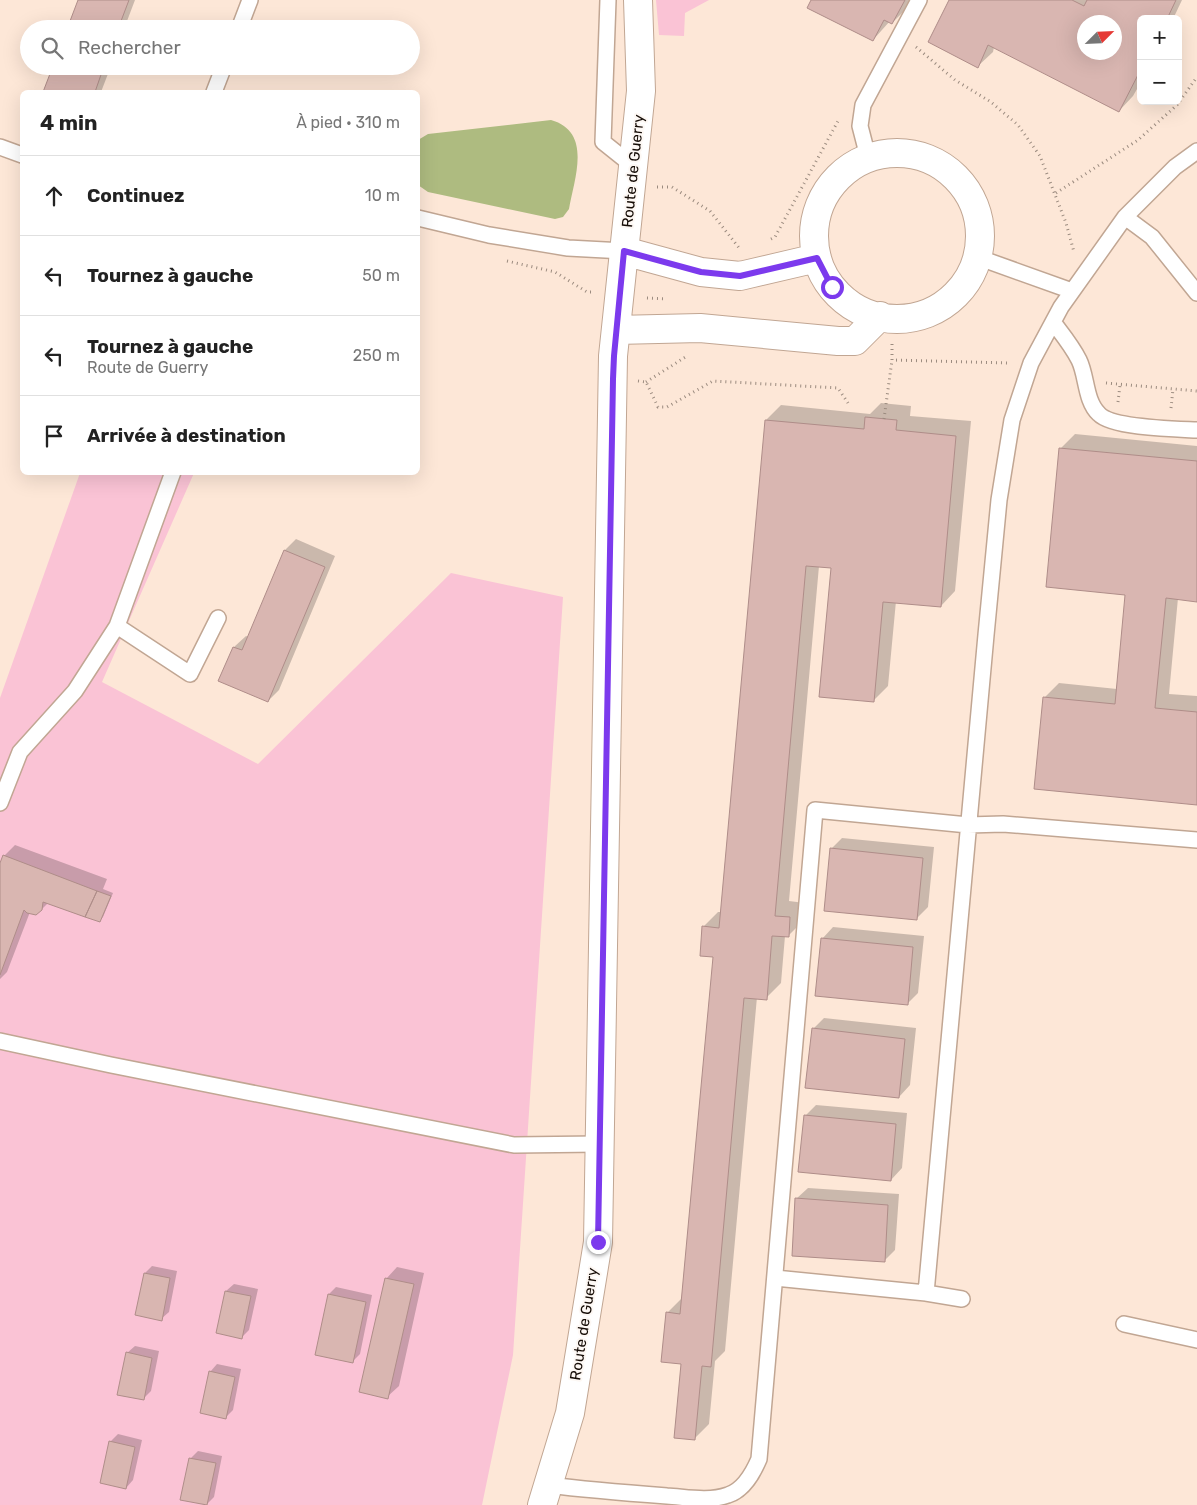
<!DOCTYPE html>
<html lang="fr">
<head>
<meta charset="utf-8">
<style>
	body { margin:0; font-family:Rubik,sans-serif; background:#f6f6f6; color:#222 }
	.controls { position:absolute; right:15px; top:15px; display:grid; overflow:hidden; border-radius:8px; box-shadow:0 5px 20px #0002 }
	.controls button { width:45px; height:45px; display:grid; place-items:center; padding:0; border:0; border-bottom:1px solid #e0e0e0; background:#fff; color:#222; font:25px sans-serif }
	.compass { position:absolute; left:1077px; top:15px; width:45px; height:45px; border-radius:50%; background:#fff; box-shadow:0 5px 20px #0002; rotate:66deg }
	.stop { position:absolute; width:15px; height:15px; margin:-11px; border:4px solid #7c3aed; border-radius:50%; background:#fff }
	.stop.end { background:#7c3aed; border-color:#fff; box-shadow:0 1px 5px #0008 }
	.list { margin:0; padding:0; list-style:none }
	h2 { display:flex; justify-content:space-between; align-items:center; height:65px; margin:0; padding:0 20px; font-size:21px }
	h2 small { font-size:16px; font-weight:400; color:#767676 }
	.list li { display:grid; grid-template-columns:32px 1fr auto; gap:15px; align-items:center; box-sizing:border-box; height:80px; padding:0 20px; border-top:1px solid #e0e0e0 }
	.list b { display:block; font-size:19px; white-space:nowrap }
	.list p { margin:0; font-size:16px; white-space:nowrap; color:#767676 }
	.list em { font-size:16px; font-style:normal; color:#767676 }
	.icon { flex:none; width:28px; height:28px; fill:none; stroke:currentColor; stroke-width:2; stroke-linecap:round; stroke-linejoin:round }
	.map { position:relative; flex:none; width:1197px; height:1505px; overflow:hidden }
	.search { position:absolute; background:#fff; box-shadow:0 5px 20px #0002; left:20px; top:20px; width:400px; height:55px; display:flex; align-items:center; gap:12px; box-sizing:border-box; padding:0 18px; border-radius:28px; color:#767676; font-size:19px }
	.panel { position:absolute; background:#fff; box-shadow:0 5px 20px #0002; left:20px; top:90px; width:400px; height:385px; border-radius:8px }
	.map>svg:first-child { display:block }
	.green { fill:#fac3d5 }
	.water { fill:#aebb80 }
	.shadow { fill:#0003; fill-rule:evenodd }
	.building { fill:#d9b6b1; stroke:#af8d89; fill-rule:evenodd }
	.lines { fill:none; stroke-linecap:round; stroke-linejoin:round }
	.lane-casing { stroke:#c1a693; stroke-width:18 }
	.street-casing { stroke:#c1a693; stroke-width:30 }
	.path { stroke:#9b8b7f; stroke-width:3; stroke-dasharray:1 4; stroke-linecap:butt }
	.lane { stroke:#fff; stroke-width:15 }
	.street { stroke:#fff; stroke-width:28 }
	.route { stroke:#7c3aed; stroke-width:6 }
	.labels { text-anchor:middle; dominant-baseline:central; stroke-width:4; stroke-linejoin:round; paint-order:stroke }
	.street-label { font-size:15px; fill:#150c06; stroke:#fdf8f4 }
</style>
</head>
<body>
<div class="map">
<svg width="1197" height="1505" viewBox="0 0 1197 1505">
	<rect width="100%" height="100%" fill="#fde7d7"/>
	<path class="green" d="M 656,0 L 709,0 L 685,13 L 684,36 L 659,35 Z
		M 80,473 L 194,473 L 102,682 L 258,764 L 451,573 L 563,597 L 513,1355 L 482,1505 L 0,1505 L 0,698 Z"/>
	<path class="water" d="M 551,120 C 593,132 574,179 569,209 L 563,217 L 555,219 L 428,192 L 418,185 L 418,140 L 428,134 Z"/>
	<path class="shadow" d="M 79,0 L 135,0 L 124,29 L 68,29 Z
		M 812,0 L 911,0 L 907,8 L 892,23 L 890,21 L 873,40 Z
		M 950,0 L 1182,0 L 1173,19 L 1141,19 L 1141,82 L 1133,96 L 1119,111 L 994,47 L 993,52 L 978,66 ZM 1084,22 L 1114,22 L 1114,52 L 1084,52 Z
		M 54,66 L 111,66 L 101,92 L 45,92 Z
		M 881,403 L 911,406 L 910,416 L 971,421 L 955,591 L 941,606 L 896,601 L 888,686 L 874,700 L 832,567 L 819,566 L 789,901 L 805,903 L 803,921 L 788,936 L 785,936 L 781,983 L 766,998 L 757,997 L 725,1351 L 715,1361 L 709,1424 L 694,1439 L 682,1363 L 667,1313 L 682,1298 L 714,956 L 703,927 L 718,912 L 721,912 L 766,420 L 781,405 L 870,414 Z
		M 1075,434 L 1197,446 L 1197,600 L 1178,598 L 1169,694 L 1197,696 L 1197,804 L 1044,698 L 1059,683 L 1117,689 L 1126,594 L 1060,449 Z
		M 296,539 L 335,556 L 279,690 L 268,701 L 220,681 L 234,647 L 246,636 L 249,637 L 285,550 Z
		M 842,838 L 934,847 L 928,907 L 917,918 L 831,849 Z
		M 15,845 L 107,879 L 103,889 L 113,893 L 103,917 L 99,921 L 48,903 L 42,909 L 30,912 L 7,972 L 0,979 L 0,866 L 4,856 Z
		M 833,927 L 924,936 L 918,993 L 907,1004 L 822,939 Z
		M 824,1018 L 916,1028 L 910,1085 L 899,1097 L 813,1029 Z
		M 816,1105 L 907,1113 L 902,1168 L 891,1180 L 805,1116 Z
		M 808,1188 L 899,1194 L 895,1250 L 884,1261 L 796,1199 Z
		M 152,1266 L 177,1271 L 169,1312 L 161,1319 L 145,1273 Z
		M 397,1267 L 424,1273 L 399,1386 L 387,1397 L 386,1279 Z
		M 234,1284 L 258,1289 L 249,1330 L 242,1337 L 226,1291 Z
		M 336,1287 L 372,1295 L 360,1354 L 353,1361 L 329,1294 Z
		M 135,1346 L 159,1351 L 151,1391 L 143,1399 L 127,1353 Z
		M 217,1364 L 241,1369 L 233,1410 L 226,1417 L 210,1372 Z
		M 118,1434 L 142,1440 L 133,1480 L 126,1488 L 110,1442 Z
		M 198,1451 L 222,1456 L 214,1497 L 207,1504 L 190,1459 Z"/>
	<path class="building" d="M 78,0 L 129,0 L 118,29 L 67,29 Z
		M 811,0 L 905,0 L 892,24 L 884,20 L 873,41 L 807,8 Z
		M 949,0 L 1072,0 L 1084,6 L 1087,0 L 1176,0 L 1167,19 L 1141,19 L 1141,69 L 1119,112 L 988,45 L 978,68 L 928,42 ZM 1084,22 L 1114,22 L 1114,52 L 1084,52 Z
		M 53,66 L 104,66 L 95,92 L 43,92 Z
		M 865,417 L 897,420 L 896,430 L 956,436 L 941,607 L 883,602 L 874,702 L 819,697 L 831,568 L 806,566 L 775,916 L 790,917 L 789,937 L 772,936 L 767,1000 L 744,998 L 711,1367 L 702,1366 L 695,1440 L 674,1438 L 681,1364 L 661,1362 L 666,1312 L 680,1314 L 713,957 L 700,956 L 702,926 L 719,928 L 765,420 L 864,429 Z
		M 1059,448 L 1197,461 L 1197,602 L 1166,598 L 1155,708 L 1197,712 L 1197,805 L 1034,789 L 1043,697 L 1115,704 L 1125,595 L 1046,587 Z
		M 284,550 L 325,567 L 268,702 L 218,681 L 233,647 L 242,650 Z
		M 830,848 L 923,858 L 917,920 L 824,911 Z
		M 3,855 L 97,891 L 85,917 L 43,902 L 42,910 L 36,915 L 27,913 L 24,910 L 0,975 L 0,863 Z
		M 97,891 L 111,896 L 100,922 L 85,917 Z
		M 821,938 L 913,947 L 908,1005 L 815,996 Z
		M 812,1028 L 905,1039 L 899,1098 L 805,1088 Z
		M 804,1115 L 896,1124 L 891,1181 L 798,1172 Z
		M 795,1198 L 888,1205 L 885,1262 L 792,1256 Z
		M 144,1273 L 170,1278 L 162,1321 L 135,1315 Z
		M 385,1278 L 414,1284 L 388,1399 L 359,1392 Z
		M 225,1291 L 251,1296 L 242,1339 L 216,1333 Z
		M 328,1294 L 366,1302 L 353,1363 L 315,1355 Z
		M 126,1352 L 152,1358 L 144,1400 L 117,1395 Z
		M 209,1371 L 235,1377 L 226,1419 L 200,1413 Z
		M 109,1441 L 135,1447 L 126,1489 L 100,1483 Z
		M 189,1458 L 216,1463 L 207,1505 L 180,1500 Z"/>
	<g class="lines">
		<defs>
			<path id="lane" d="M 608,0 L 603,142 L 633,166
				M 239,29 L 250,0
				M 214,92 L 224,66
				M 0,147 L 22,155
				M 868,157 L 860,126 L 863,105 L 919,0
				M 1125,217 L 1152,237 L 1197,293
				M 418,218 L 489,235 L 568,248 L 624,251
				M 977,257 L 1072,291
				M 1053,322 C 1062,334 1072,346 1079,360 C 1087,376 1085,401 1099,414 C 1112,428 1176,429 1197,430
				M 117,626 L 190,674 L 218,618
				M 0,803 L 20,752 L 75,691 L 117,626 L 173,472
				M 0,1041 L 111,1065 L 514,1145 L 599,1144
				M 775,1278 L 926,1293 L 962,1299
				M 926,1293 L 986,635 L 999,500 L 1012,420 L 1031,363 L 1061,307 L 1125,217 L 1175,167 L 1197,151
				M 1124,1324 L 1197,1340
				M 548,1485 C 588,1490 627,1493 667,1496 C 686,1497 708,1502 728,1495 C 744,1490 753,1473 759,1459 L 815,810 L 968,825 L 1003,824 L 1197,840"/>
			<path id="street" d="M814 236a83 83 0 1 1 166 0a83 83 0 1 1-166 0Z
				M 624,251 L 701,272 L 740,276 L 817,258
				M 616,330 L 700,328 L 838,341 L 855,341 L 880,316
				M 542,1505 L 570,1413 L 598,1242 L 613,356 L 641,91 L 638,0"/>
		</defs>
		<use href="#lane" class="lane-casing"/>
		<use href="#street" class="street-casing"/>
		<path class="path" d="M 916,47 L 955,80 L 991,102 L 1018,125 L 1040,156 L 1066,223 L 1074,252
			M 657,187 L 672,187 L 710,211 L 740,249
			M 1056,193 L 1138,140 L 1177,105 L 1197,77
			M 771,239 L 775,237 L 838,121
			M 507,261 L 555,272 L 587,292 L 594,292
			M 647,298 L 666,299
			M 892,344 L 892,360 L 1010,363
			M 638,381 L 646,382 L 658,407 L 667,407 L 713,381 L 838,388 L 848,403
			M 646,382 L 687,356
			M 1106,383 L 1197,391
			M 1118,402 L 1120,385
			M 1171,408 L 1173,389
			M 884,419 L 892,360"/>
		<use href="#lane" class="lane"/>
		<use href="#street" class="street"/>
	</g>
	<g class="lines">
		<path class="route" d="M 598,1242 L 613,379 L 614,356 L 624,251 L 701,272 L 740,276 L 817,258 L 832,287"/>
	</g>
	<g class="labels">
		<g class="street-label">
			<text transform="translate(633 171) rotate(-84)">Route de Guerry</text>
			<text transform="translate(584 1324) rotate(-81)">Route de Guerry</text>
		</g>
	</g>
</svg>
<div class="controls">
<button>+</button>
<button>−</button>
</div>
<svg class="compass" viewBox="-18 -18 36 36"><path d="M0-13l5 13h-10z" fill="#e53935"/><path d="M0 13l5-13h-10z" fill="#767676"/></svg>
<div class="stop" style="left:832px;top:287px"></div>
<div class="stop end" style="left:598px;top:1242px"></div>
<div class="search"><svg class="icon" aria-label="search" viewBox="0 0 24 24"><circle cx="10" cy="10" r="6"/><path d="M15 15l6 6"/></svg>Rechercher</div>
<section class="panel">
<h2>4 min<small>À pied · 310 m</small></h2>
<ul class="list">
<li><svg class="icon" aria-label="ahead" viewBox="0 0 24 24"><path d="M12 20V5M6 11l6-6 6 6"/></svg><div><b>Continuez</b></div><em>10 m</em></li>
<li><svg class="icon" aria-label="left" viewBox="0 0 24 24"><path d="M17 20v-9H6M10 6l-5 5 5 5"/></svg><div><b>Tournez à gauche</b></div><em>50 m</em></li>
<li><svg class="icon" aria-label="left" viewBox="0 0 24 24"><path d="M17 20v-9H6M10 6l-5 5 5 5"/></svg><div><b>Tournez à gauche</b><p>Route de Guerry</p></div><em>250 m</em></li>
<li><svg class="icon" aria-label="arrive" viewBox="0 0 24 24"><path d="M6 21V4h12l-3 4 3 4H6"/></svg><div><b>Arrivée à destination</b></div></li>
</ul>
</section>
</div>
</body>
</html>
